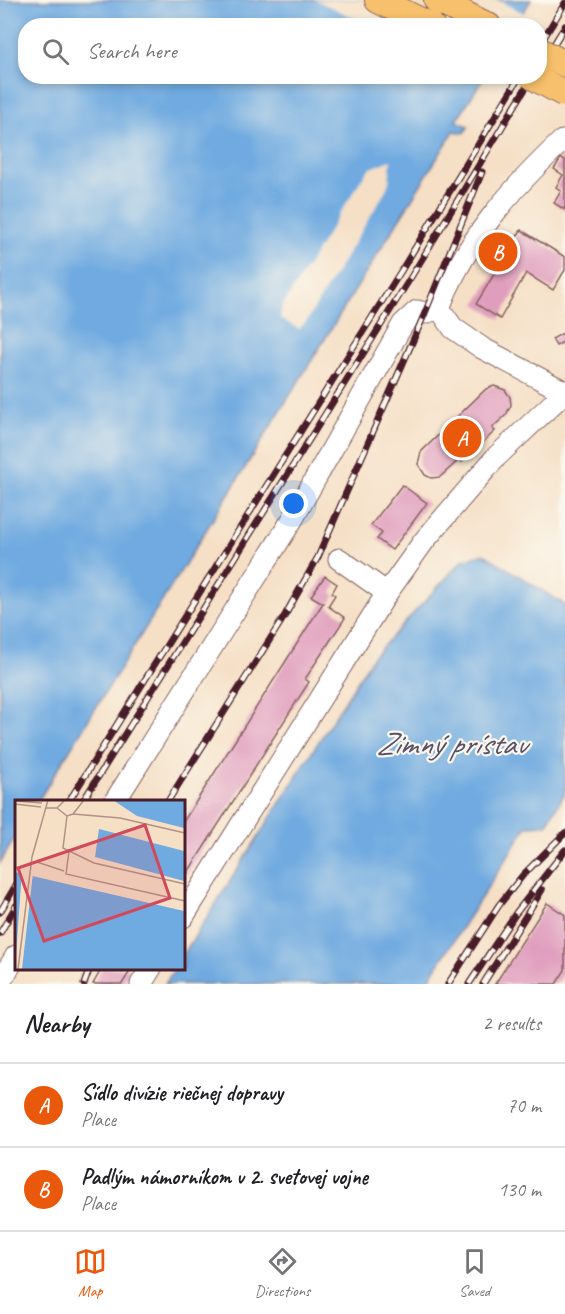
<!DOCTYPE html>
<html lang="en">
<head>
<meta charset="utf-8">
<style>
	body { margin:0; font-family:Caveat,sans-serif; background:#f6f6f6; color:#202124 }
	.you { position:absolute; left:294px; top:504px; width:21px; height:21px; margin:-15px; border:4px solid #fff; border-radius:50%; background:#1a73e8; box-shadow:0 0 0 9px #1a73e833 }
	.badge { display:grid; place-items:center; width:39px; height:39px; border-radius:50%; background:#ea580c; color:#fff; font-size:20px; font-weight:700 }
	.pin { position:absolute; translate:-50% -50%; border:3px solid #fff; box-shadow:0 2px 6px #0006 }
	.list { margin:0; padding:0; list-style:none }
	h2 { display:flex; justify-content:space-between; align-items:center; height:78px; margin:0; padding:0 24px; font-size:26px }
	h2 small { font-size:20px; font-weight:400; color:#757577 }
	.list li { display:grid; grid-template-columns:39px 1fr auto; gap:18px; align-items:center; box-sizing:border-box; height:84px; padding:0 24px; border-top:2px solid #e0e0e0 }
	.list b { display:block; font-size:22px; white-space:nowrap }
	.list p { margin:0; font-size:20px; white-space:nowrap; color:#757577 }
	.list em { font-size:20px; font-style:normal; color:#757577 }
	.icon { flex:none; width:33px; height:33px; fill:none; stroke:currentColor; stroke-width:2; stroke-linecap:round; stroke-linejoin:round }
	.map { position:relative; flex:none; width:565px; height:984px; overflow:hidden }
	.search { position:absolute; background:#fff; box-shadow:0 3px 9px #0003; left:18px; right:18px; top:18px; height:66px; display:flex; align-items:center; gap:15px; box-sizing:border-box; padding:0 21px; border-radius:24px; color:#757577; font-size:22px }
	.sheet { height:246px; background:#fff }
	nav { display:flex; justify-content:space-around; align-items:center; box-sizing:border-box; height:84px; border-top:2px solid #e0e0e0; background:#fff; font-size:16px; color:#757577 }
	nav a { display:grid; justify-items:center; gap:3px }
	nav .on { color:#ea580c }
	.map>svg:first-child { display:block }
	.water { fill:#6faae0; stroke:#5c6486; stroke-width:1.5 }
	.pier { fill:#f5dfc5 }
	.building { fill:#e09dbd }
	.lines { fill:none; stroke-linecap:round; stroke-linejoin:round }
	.minor-casing { stroke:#866261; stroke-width:23 }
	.major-casing { stroke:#866261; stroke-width:28 }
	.minor { stroke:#fff; stroke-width:21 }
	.major { stroke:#f7c06c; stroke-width:26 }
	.rail-casing { stroke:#4a1f2b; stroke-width:7 }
	.rail { stroke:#fbf7ec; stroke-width:4.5; stroke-dasharray:14; stroke-linecap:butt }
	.major-bridge-casing { stroke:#866261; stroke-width:28; stroke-linecap:butt }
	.major-bridge { stroke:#f7c06c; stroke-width:26 }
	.labels { text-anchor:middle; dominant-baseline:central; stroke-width:4.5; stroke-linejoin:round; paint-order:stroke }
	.water-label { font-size:32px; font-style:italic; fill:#57506a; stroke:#fbf7ec }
	.inset-road { fill:none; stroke:#b19287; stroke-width:1.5 }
	.view { fill:#d1495b; fill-opacity:0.15; stroke:#d1495b; stroke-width:3 }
	.inset-edge { fill:none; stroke:#4a1f2b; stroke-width:3 }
</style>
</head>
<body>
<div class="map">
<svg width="565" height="984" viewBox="0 0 565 984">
	<rect width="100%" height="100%" fill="#fbf7ec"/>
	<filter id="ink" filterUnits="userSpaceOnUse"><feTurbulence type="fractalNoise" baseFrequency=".0167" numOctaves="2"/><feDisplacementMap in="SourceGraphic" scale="12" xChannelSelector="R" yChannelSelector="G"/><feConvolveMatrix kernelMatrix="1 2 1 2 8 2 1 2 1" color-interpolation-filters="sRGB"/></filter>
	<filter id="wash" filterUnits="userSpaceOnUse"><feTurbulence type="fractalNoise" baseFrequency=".008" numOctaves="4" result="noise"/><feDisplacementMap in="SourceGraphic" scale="24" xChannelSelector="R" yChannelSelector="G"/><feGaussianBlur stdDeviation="1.35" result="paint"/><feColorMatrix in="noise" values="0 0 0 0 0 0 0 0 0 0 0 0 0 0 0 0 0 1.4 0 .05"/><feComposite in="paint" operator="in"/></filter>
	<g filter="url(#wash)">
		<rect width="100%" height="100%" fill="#f5dfc5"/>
		<path class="water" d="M 0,0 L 531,0 L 515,26 L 26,26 L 26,76 L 484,77 L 456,121 L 469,126 L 464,133 L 454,131 L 38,801 L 16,801 L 16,836 L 0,863 Z
			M 484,554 L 565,605 L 565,793 L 546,825 L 527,826 L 426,984 L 165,984 L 175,968 L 183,968 L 183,955 L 372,658 L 463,560 Z"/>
		<path class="pier" d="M 316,0 L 497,0 L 526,14 L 519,26 L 369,25 Z
			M 391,160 L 389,182 L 385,192 L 306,322 L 299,329 L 280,318 L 282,307 L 362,178 L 369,169 Z"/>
		<g id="blocks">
			<path class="building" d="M 561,158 L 565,160 L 565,210 L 554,203 L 561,191 L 556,187 L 563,175 L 554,169 Z
				M 521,230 L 565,257 L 565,270 L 553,290 L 526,273 L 500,319 L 476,304 Z
				M 565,332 L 565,341 L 556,346 L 552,339 Z
				M 494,386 L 505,390 L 510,397 L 511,405 L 506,415 L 492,428 L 495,431 L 462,462 L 459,460 L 440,477 L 431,478 L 425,475 L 418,464 L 421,452 L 486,389 Z
				M 402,485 L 427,503 L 392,550 L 377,539 L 382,533 L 371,525 Z
				M 325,576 L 337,584 L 332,593 L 335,595 L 328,606 L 345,618 L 305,679 L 309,682 L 183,880 L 183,822 L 323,603 L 311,596 Z
				M 547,903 L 565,915 L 565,970 L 556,984 L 495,984 Z
				M 102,968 L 132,968 L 122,984 L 93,984 Z"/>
		</g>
	</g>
	<g filter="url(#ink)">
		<use href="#blocks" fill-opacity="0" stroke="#866261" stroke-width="1.5"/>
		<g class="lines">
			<defs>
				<path id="minor" d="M 439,308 C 465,241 511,189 562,141
					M 339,559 L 387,593
					M 115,801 L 292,520 L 403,324 L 417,311 L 425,313 L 439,308 L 453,328 L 482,348 L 565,392
					M 183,917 L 387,593 L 424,541 L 496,457 L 565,392
					M 0,982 L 16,956
					M 141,984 L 151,968"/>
				<path id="major" d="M 378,0 L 431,26
					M 437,0 L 488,26"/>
			</defs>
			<use href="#minor" class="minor-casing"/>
			<use href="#major" class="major-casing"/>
			<use href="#minor" class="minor"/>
			<use href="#major" class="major"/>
			<defs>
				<path id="rail" d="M 540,44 L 565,3
					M 540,67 L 565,26
					M 69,801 L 401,271 L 520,76
					M 83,801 L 411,277 L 533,76
					M 168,801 L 284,617 L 318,557 L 425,313 L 482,172
					M 0,912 L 16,885
					M 0,933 L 16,906
					M 84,984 L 90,968
					M 448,984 L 499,905 L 523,875 L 565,833
					M 469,984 L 516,913 L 565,850
					M 483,984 L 542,890"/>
			</defs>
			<use href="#rail" class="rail-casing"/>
			<use href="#rail" class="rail"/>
			<defs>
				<path id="major-bridge" d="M 540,51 L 565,64
					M 532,76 L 565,94"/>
			</defs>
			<use href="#major-bridge" class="major-bridge-casing"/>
			<use href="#major-bridge" class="major-bridge"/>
		</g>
	</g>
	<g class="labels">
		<g class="water-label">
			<text x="451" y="743">Zimný prístav</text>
		</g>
	</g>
	<g transform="translate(15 800)">
		<rect width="170" height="170" fill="#f5dfc5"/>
		<path d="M 98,0 L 169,0 L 169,28 L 122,16 ZM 84,29 L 169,51 L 169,81 L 80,57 ZM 0,72 L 169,111 L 169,169 L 0,169 Z" fill="#6faae0"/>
		<path d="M 7,70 L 18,73 L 7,169 L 0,169 Z" fill="#f5dfc5"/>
		<path class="inset-road" d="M 0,1 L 27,3M 0,4 L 26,7M 31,8 L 42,8 L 50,0M 42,8 L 52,16 L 58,14 L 69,0M 58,14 L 105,18 L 170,33M 52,16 L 48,48 L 79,63 L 170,84M 54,51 L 51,74 L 170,101M 22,62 L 49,71M 3,169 L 17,57 L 33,0"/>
		<path class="view" d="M 130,25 L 155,98 L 29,141 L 3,68 Z"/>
		<rect width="170" height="170" class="inset-edge"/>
	</g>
</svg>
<div class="you"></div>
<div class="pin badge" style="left:462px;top:438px">A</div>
<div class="pin badge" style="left:498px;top:252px">B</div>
<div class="search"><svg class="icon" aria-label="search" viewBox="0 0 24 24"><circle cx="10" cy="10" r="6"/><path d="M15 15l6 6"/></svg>Search here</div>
</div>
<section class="sheet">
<h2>Nearby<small>2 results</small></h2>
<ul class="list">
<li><span class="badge">A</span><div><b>Sídlo divízie riečnej dopravy</b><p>Place</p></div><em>70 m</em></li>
<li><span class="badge">B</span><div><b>Padlým námorníkom v 2. svetovej vojne</b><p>Place</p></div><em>130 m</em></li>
</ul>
</section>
<nav>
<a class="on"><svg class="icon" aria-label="map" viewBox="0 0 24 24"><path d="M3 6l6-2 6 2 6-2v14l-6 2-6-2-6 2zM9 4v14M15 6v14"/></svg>Map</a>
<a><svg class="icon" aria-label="directions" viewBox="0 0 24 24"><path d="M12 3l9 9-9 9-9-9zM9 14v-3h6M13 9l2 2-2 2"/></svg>Directions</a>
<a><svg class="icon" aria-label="saved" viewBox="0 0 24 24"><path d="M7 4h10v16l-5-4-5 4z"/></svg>Saved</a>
</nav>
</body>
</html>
